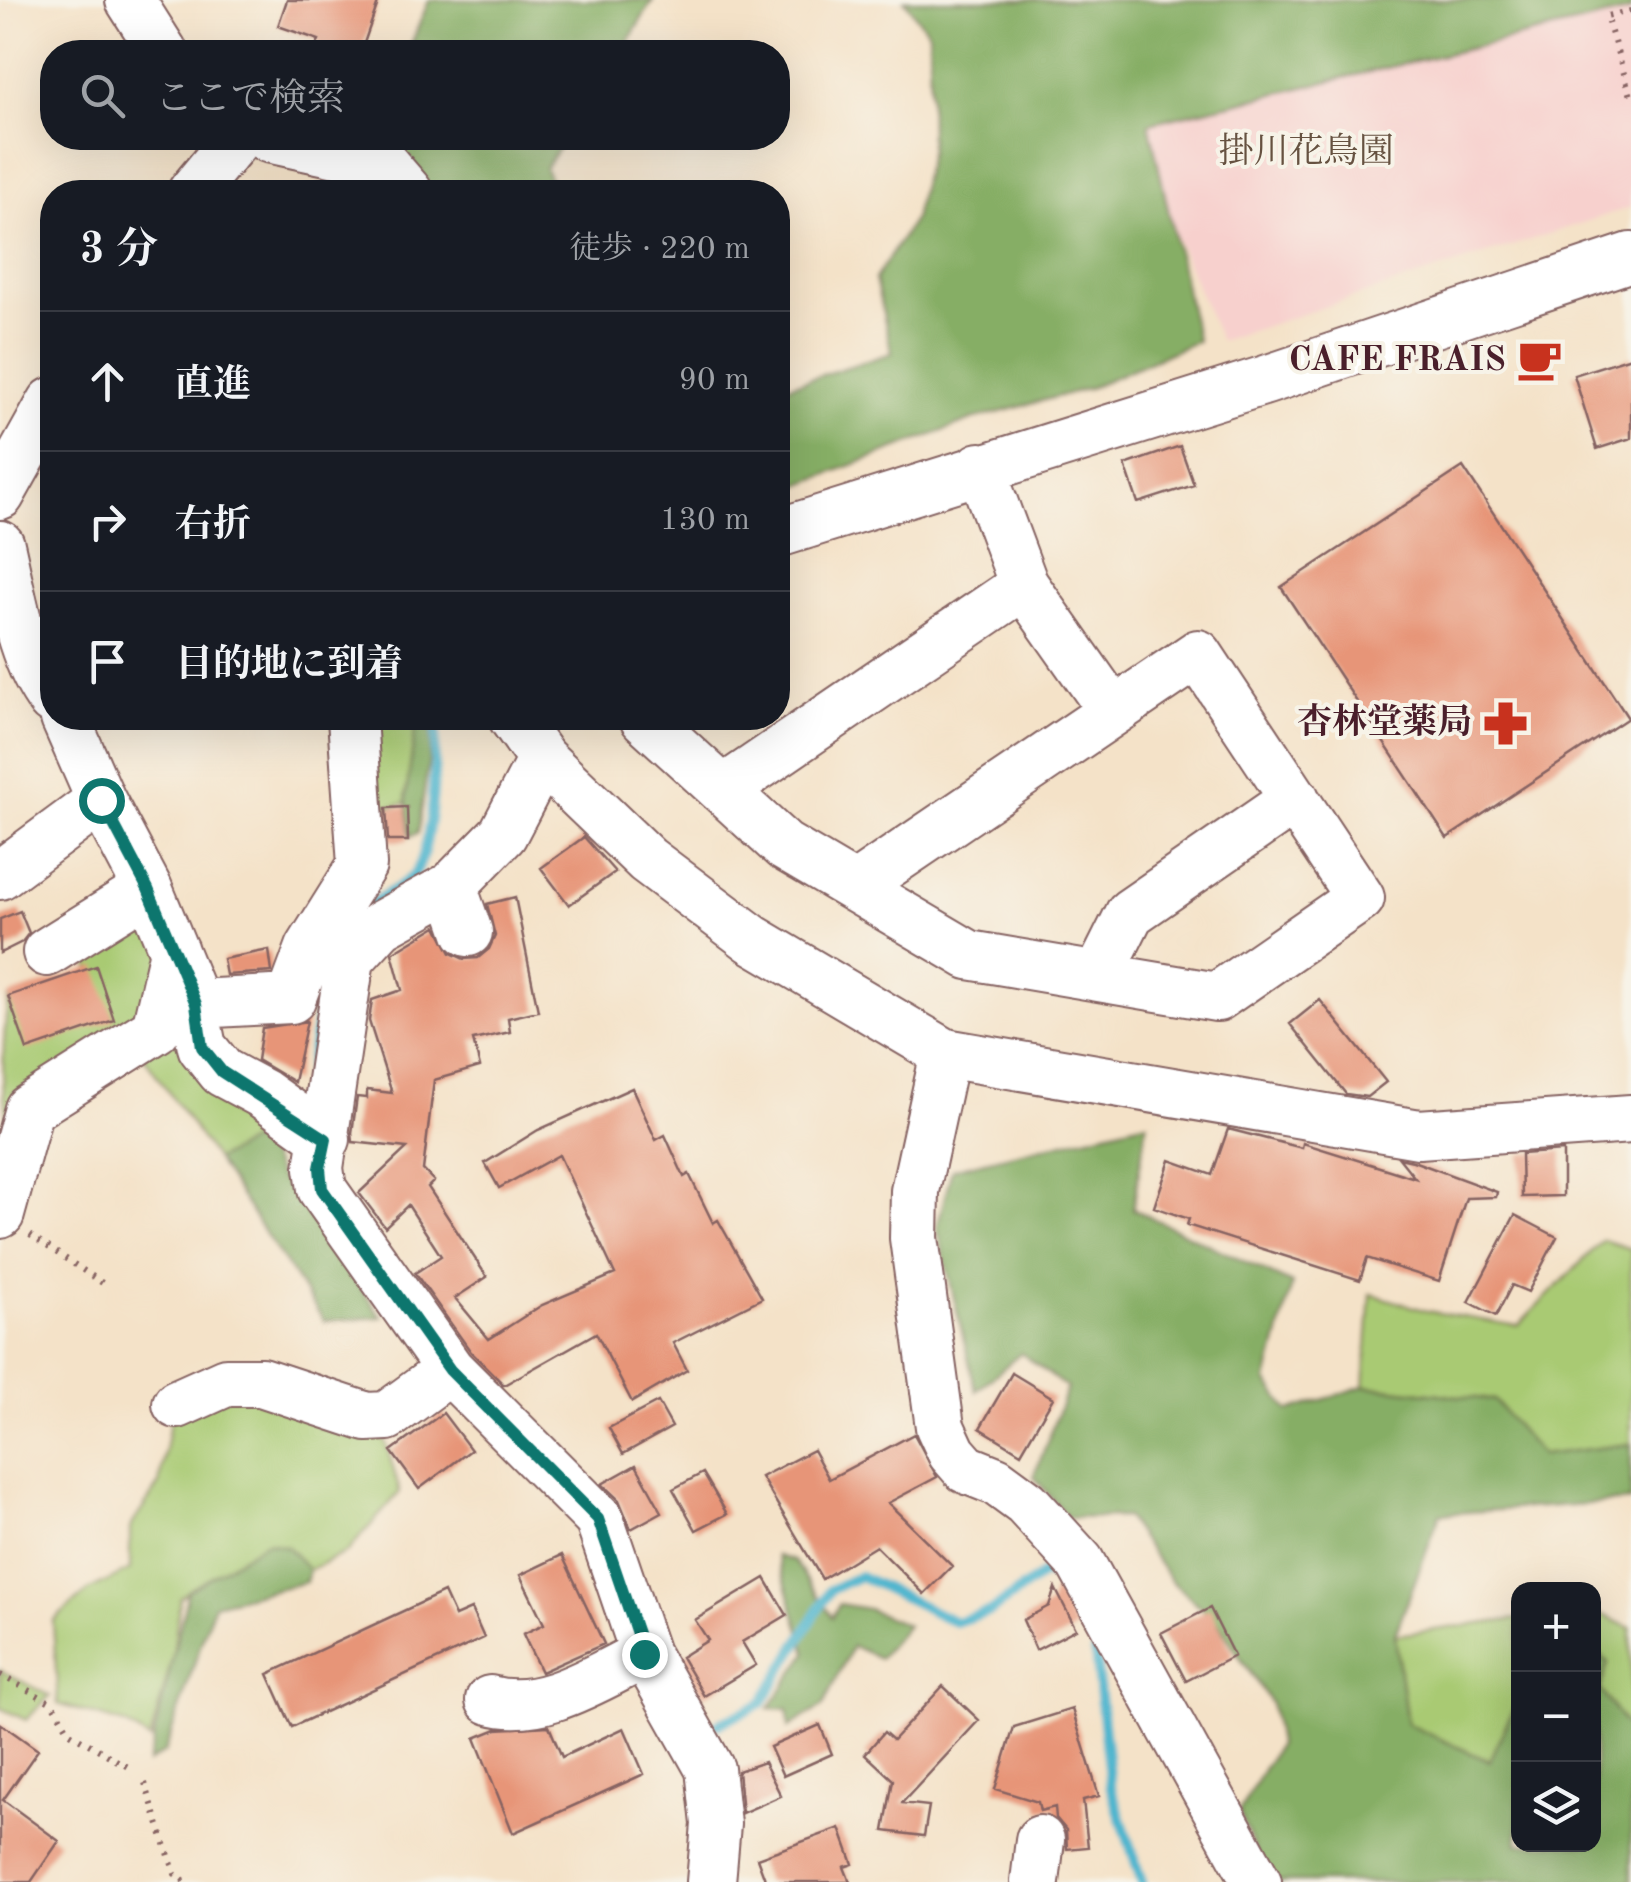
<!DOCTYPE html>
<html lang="ja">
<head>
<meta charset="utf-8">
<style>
	body { margin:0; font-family:"Old Standard TT","Noto Serif JP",serif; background:#20242c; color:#f1f3f6 }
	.controls { position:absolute; right:30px; bottom:30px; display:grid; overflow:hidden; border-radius:20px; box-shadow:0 10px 40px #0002 }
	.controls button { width:90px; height:90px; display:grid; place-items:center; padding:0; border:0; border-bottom:2px solid #363941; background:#171b24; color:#f1f3f6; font:50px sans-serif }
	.stop { position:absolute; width:30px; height:30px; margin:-22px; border:8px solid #0f766e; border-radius:50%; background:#fff }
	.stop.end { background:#0f766e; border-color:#fff; box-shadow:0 2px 10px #0008 }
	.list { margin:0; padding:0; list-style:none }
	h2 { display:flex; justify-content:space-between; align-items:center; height:130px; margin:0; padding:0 40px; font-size:42px }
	h2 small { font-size:32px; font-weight:400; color:#9ea1a6 }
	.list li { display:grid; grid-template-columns:65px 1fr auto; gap:30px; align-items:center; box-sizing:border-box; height:140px; padding:0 40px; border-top:2px solid #363941 }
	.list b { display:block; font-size:38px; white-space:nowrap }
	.list em { font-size:32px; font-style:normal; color:#9ea1a6 }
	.icon { flex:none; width:55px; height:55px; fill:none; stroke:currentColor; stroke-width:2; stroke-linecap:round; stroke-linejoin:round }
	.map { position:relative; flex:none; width:1631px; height:1882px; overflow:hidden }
	.search { position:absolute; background:#171b24; box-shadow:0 10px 40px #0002; left:40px; top:40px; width:750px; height:110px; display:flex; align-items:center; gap:25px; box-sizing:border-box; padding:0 35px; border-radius:40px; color:#9ea1a6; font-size:38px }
	.panel { position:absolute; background:#171b24; box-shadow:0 10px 40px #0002; left:40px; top:180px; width:750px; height:550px; border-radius:40px }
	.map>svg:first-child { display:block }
	.built { fill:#f7d0cd }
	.green { fill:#a9ca73; stroke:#7a744f; stroke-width:2.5 }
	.forest { fill:#86ae65; stroke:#686648; stroke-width:2.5 }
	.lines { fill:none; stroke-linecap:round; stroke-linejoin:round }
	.stream { stroke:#50b5ce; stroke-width:10 }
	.building { fill:#e79578 }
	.minor-casing { stroke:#866362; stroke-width:52 }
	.path { stroke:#866362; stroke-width:6; stroke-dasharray:2.5 8; stroke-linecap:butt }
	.minor { stroke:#fff; stroke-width:48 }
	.route { stroke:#0f766e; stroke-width:12 }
	.labels { text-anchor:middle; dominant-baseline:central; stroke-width:8; stroke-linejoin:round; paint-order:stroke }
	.park-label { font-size:35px; fill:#665241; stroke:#f7f3e8 }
	.poi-label { font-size:35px; font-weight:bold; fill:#4a1f2b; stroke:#f7f3e8; text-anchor:end }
</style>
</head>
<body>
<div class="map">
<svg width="1631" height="1882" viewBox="0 0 1631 1882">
	<rect width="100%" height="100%" fill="#f7f3e8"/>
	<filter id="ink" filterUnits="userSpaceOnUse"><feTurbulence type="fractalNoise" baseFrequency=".01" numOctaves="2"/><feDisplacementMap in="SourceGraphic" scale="20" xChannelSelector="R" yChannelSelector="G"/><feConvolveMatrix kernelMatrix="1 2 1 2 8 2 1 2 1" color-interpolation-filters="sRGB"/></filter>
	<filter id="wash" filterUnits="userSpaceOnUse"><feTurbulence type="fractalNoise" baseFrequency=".0048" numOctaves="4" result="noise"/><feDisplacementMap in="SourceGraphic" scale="40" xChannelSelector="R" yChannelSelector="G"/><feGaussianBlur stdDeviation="2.25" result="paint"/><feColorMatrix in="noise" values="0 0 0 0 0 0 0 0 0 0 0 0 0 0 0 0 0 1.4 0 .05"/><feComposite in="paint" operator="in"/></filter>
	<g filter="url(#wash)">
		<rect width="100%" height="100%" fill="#f4e2c8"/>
		<path class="built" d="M 1075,0 L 1631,0 L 1631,207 L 1220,341 Z"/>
		<path class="green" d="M 359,718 L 417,718 L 407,803 L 382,808 L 365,802 Z
			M 148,889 L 215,1064 L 274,1102 L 261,1136 L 216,1160 L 139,1050 L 8,1121 C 0,1095 3,1029 9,998 L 113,1018 L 81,950 Z
			M 1603,1240 L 1631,1249 L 1631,1444 L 1541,1456 L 1494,1400 L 1364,1386 L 1371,1294 L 1427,1311 L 1518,1326 Z
			M 259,1386 L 378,1416 L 400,1492 L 347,1552 L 309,1570 L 287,1547 L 266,1542 L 180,1597 L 173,1656 L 150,1740 L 124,1724 L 58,1704 L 53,1621 L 88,1591 L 130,1570 L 130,1528 L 159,1484 L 172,1410 Z
			M 1594,1611 L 1631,1628 L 1631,1732 L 1599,1690 L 1608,1663 L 1594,1649 Z
			M 1518,1619 L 1518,1700 L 1489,1762 L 1407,1724 L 1395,1635 Z
			M 0,1670 L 50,1696 L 26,1720 L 0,1708 Z"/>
		<path class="forest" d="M 429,0 L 653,0 L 622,52 L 408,52 Z
			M 904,0 L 1631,0 L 1631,11 L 1149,123 L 1197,341 L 1089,388 L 972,420 L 778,493 L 778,389 L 892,353 L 875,279 L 914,219 L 930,148 L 929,33 Z
			M 383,138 L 565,138 L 545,168 L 555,192 L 428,192 Z
			M 417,718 L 431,718 L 431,746 L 418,833 L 410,836 L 406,795 Z
			M 1147,1122 L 1133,1209 L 1292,1284 L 1267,1381 L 1289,1411 L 1364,1386 L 1494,1400 L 1541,1455 L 1631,1444 L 1631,1501 L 1440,1514 L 1395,1635 L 1407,1724 L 1489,1761 L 1518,1700 L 1518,1844 L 1594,1844 L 1594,1649 L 1608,1662 L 1600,1690 L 1631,1732 L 1631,1882 L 1268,1882 L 1239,1811 L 1278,1744 L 1271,1704 L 1218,1623 L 1171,1581 L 1126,1517 L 1068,1518 L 1034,1477 L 1067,1388 L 1021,1353 L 976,1391 L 937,1227 L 952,1169 Z
			M 261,1136 L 278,1174 L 382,1317 L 324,1321 L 216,1160 Z
			M 266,1542 L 287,1547 L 309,1570 L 306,1582 L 214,1604 L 165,1752 L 148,1763 L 188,1591 Z
			M 777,1556 L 794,1561 L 832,1617 L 839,1604 L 868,1609 L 907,1625 L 879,1658 L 852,1646 L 823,1706 L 789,1727 L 788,1709 L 769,1708 L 807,1653 Z"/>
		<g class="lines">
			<path class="stream" d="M 354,917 C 370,901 409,884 416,872 C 435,838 434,757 437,718
				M 305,1100 L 319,1010
				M 1095,1652 L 1110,1785 L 1142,1882
				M 718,1724 L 762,1703 L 830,1590 L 860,1576 L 955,1622 L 991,1611 L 1043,1574 L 1059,1574 L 1069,1582"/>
		</g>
		<g id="blocks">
			<path class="building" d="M 287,0 L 379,0 L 361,52 L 314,52 L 319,40 L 278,26 Z
				M 1631,357 L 1631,438 L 1597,449 L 1574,375 Z
				M 1180,446 L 1194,485 L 1138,503 L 1125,465 Z
				M 1463,467 L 1628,718 L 1447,838 L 1281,587 Z
				M 407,807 L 408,841 L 388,841 L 386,808 Z
				M 584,837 L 615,872 L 569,905 L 541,868 Z
				M 515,897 L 538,1011 L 508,1018 L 510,1032 L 473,1040 L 480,1067 L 434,1080 L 423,1170 L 434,1181 L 428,1187 L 487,1277 L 455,1298 L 489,1339 L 542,1305 L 615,1274 L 559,1155 L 499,1188 L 485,1163 L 538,1130 L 632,1088 L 656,1140 L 665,1135 L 684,1177 L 689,1174 L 713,1223 L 718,1220 L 762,1298 L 673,1343 L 687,1370 L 632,1402 L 596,1333 L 504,1385 L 471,1352 L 415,1273 L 441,1256 L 408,1205 L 385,1227 L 359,1193 L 407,1148 L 353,1142 L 352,1133 L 357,1097 L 367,1098 L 367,1090 L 392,1093 L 369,1021 L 372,1000 L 402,990 L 392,953 L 437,926 L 451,953 L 464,959 L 478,958 L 489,949 L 495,936 L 487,904 Z
				M 20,911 L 29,933 L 22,942 L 0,953 L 0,919 Z
				M 269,950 L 272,972 L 226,975 L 223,959 Z
				M 96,966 L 114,1020 L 27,1050 L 8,996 Z
				M 1320,1000 L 1386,1082 L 1367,1097 L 1346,1094 L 1290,1024 Z
				M 307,1021 L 294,1082 L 257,1060 L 262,1028 Z
				M 1228,1129 L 1302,1148 L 1303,1143 L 1415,1178 L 1399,1158 L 1413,1161 L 1497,1192 L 1496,1197 L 1466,1198 L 1439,1281 L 1367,1258 L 1360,1280 L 1187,1225 L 1189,1219 L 1154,1207 L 1170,1160 L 1212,1175 Z
				M 1563,1151 L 1563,1196 L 1522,1197 L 1521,1154 Z
				M 1515,1215 L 1557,1237 L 1528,1292 L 1512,1285 L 1496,1316 L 1469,1302 Z
				M 1012,1373 L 1053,1398 L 1021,1453 L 980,1428 Z
				M 658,1402 L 672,1427 L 623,1454 L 609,1428 Z
				M 443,1413 L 471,1450 L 419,1489 L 391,1451 Z
				M 914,1434 L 937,1477 L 888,1503 L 952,1566 L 924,1594 L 876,1546 L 822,1579 L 761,1477 L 813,1450 L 829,1479 Z
				M 636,1465 L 662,1512 L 631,1529 L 619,1500 L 602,1484 Z
				M 703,1473 L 727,1514 L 696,1530 L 673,1489 Z
				M 562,1555 L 604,1644 L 541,1672 L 523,1634 L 544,1624 L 520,1575 Z
				M 765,1578 L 787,1615 L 742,1642 L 756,1665 L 704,1696 L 681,1657 L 708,1640 L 695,1620 Z
				M 1055,1588 L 1076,1629 L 1036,1650 L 1023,1620 L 1049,1606 Z
				M 444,1592 L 455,1616 L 471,1609 L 484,1638 L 292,1727 L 268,1674 Z
				M 1210,1608 L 1234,1656 L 1186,1681 L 1161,1633 Z
				M 943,1686 L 979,1720 L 902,1803 L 929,1806 L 924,1836 L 884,1831 L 893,1780 L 865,1754 L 884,1732 L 893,1740 Z
				M 1072,1709 L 1099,1796 L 1083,1800 L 1088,1847 L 1067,1849 L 1066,1830 L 1056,1818 L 1055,1807 L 1040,1811 L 1038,1802 L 995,1789 L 1014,1727 Z
				M 0,1723 L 38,1750 L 3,1800 L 59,1841 L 31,1882 L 0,1882 Z
				M 820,1725 L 832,1754 L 783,1776 L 770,1747 Z
				M 549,1726 L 562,1757 L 624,1728 L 644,1774 L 513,1833 L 475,1738 L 497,1729 Z
				M 764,1762 L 781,1796 L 742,1813 L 738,1771 Z
				M 840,1828 L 853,1864 L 844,1867 L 850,1882 L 766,1882 L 757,1858 Z"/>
		</g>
	</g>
	<g filter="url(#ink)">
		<use href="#blocks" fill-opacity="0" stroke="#866362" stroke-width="2.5"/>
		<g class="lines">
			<defs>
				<path id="minor" d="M 130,0 L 163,52
					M 268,138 L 383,163 L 408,192
					M 192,192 L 237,138
					M 980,467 L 1024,585 L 1112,710
					M 0,495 L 52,402
					M 778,533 L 1266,380 L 1631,257
					M 0,545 C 12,596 20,658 52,700
					M 65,718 L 101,800 L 148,889 L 191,993 L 202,1047 L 222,1072 L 263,1094 L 326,1139
					M 513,718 L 542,759 L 647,860 L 752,939 L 945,1053 L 1419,1134 L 1631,1119
					M 644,718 L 784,846 L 969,955 L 1217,997 L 1360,898 L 1198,654 L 856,886
					M 542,759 L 503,834 L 452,886 L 381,925 L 350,959 L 319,1168 L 322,1189 L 450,1370 L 599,1519 L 645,1654 L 710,1769 L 716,1824 L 711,1882
					M 723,790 L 1024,585
					M 0,875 L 101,800
					M 452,886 L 468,932
					M 47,952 L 148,889
					M 1099,975 L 1130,913 L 1295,799
					M 196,1004 L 291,999 L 310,948 L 362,865 L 352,718
					M 945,1053 L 915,1191 L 914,1238 L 940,1427 L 952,1453 L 966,1469 L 996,1481 L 1026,1503 L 1080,1562 L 1257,1882
					M 0,1214 L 29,1109 L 156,1029 L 174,951
					M 177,1404 L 226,1382 L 261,1382 L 367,1417 L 387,1416 L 450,1370
					M 490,1700 C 542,1715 599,1676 645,1654
					M 1035,1882 L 1040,1840"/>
			</defs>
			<use href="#minor" class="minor-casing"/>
			<path class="path" d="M 1631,11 L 1606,16 L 1631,96
				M 30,1235 L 107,1286
				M 0,1675 L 52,1703 L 70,1733 L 133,1770
				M 145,1783 L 175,1874 L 185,1882"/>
			<use href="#minor" class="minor"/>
		</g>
	</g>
	<g class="lines" filter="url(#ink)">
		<path class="route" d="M 101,800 L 148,889 L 196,1004 L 202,1047 L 222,1072 L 326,1139 L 320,1168 L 322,1189 L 450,1370 L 598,1519 L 644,1654"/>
	</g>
	<defs>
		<symbol id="cafe-bare" viewBox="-9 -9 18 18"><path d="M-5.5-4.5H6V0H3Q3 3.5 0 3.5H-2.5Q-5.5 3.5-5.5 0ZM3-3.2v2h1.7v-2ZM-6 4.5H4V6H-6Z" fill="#c8321e" stroke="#f7f3e8" stroke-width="2.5" paint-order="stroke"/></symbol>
		<symbol id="pharmacy-bare" viewBox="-9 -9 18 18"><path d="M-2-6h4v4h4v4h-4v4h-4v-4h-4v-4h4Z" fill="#c8321e" stroke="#f7f3e8" stroke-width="2.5" paint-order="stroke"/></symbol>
	</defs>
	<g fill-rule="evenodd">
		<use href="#cafe-bare" x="1508" y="328" width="63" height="63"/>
		<use href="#pharmacy-bare" x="1474" y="692" width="63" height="63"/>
	</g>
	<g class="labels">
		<g class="park-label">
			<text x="1306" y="152">掛川花鳥園</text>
		</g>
		<g class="poi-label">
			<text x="1506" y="360">CAFE FRAIS</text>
			<text x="1472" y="723">杏林堂薬局</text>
		</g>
	</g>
</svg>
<div class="controls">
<button>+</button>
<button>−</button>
<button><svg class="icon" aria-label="layers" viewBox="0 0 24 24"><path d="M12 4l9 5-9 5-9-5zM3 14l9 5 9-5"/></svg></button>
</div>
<div class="stop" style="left:101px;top:800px"></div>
<div class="stop end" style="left:644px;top:1654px"></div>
<div class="search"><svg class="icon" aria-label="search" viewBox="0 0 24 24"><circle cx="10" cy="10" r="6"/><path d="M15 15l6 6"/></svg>ここで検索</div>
<section class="panel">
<h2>3 分<small>徒歩 · 220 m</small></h2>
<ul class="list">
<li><svg class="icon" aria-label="ahead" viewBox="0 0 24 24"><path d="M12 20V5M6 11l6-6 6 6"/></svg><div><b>直進</b></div><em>90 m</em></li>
<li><svg class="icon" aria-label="right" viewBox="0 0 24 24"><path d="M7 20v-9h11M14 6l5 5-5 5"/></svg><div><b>右折</b></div><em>130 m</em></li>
<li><svg class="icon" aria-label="arrive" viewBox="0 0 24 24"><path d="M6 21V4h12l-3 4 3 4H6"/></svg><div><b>目的地に到着</b></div></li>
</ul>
</section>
</div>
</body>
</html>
